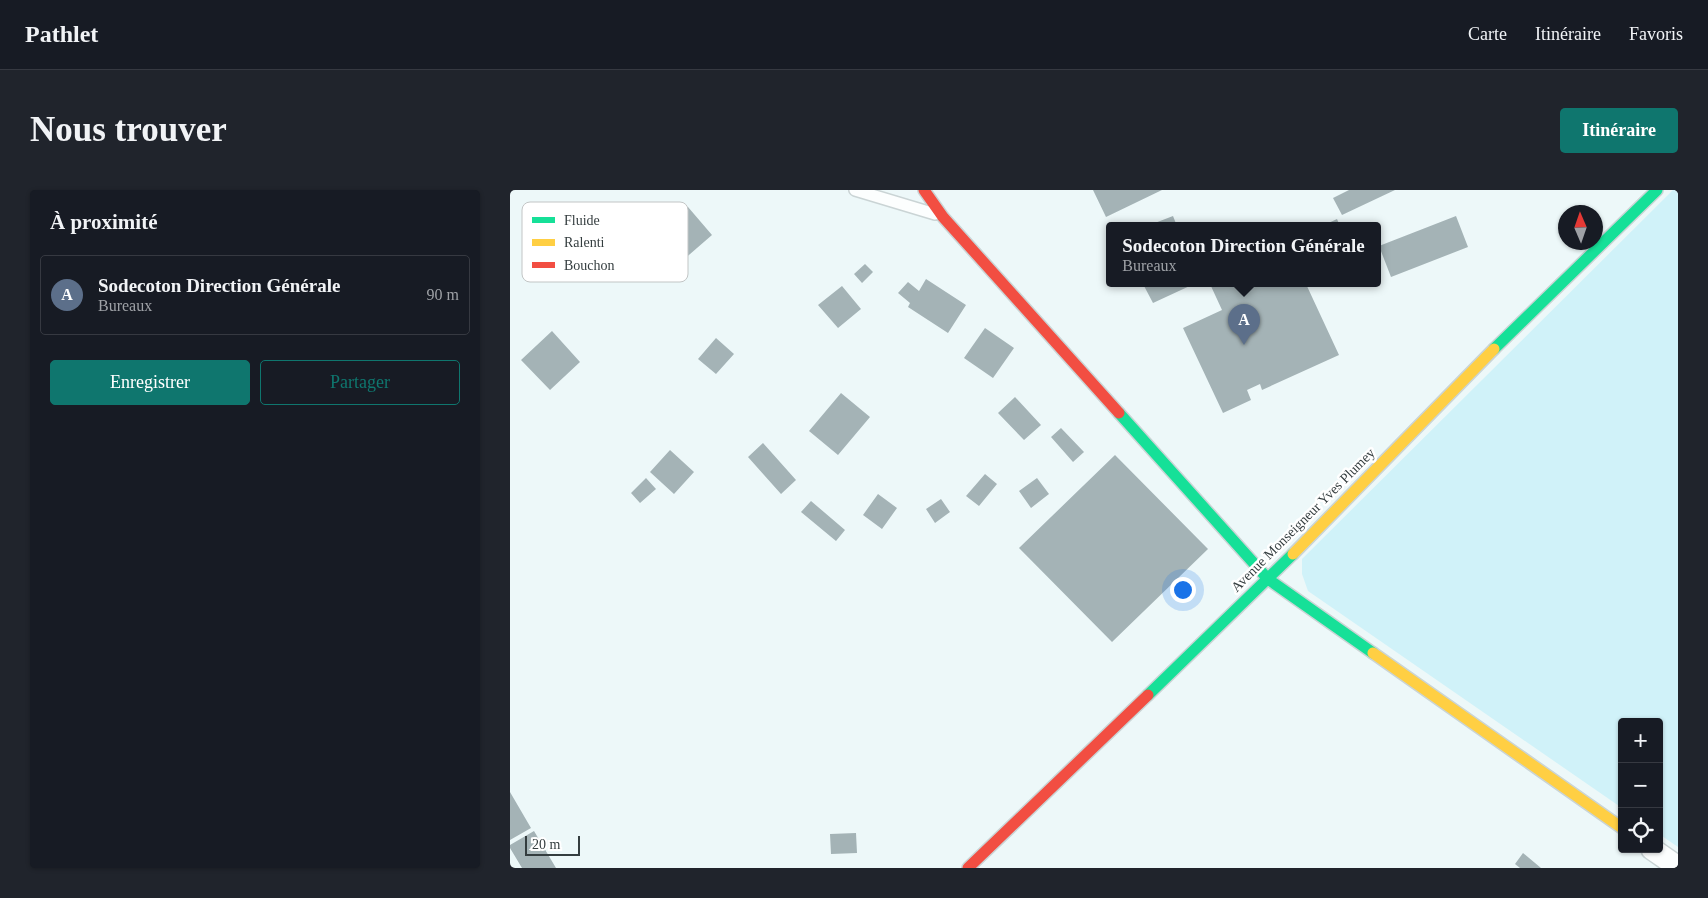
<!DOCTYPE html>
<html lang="fr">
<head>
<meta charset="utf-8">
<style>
	body { margin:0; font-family:Georgia,serif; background:#20242c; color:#f1f3f6 }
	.controls { position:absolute; right:15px; bottom:15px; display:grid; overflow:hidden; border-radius:5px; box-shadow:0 1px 4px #0004 }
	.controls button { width:45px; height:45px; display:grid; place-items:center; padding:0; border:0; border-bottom:1px solid #363941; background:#171b24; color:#f1f3f6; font:25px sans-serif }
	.compass { position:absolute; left:1048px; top:15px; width:45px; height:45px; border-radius:50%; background:#171b24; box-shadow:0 1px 4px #0004; rotate:358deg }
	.scale { position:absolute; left:15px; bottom:12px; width:55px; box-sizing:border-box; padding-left:5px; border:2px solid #343d3f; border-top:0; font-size:14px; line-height:18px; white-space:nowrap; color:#343d3f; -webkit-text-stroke:4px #fff; paint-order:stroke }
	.you { position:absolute; left:672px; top:399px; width:18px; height:18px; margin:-12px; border:4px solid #fff; border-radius:50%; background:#1a73e8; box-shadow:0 0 0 8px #1a73e833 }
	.badge { display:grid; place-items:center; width:32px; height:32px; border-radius:50%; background:#0f766e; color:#fff; font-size:16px; font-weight:700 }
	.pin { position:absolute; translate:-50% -41px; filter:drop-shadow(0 1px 2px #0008) }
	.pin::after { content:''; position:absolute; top:26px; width:18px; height:15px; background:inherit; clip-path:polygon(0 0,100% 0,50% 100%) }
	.popup { position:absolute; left:596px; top:32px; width:275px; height:65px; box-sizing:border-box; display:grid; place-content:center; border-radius:5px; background:#171b24; filter:drop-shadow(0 1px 4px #0005); font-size:16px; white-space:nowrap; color:#9ea1a6 }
	.popup b { font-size:19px; color:#f1f3f6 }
	.popup::after { content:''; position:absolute; left:50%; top:100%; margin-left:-10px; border:10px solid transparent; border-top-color:#171b24 }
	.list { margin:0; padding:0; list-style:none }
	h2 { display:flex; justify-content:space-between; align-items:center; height:65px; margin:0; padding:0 20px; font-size:21px }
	h2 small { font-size:16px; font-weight:400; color:#9ea1a6 }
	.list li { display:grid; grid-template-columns:32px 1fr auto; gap:15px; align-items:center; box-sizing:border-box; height:80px; margin:0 10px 10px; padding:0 10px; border:1px solid #363941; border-radius:5px }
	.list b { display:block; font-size:19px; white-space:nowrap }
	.list p { margin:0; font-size:16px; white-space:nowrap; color:#9ea1a6 }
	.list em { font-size:16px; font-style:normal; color:#9ea1a6 }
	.actions { display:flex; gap:10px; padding:15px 20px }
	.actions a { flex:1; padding:11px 0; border:1px solid #0f766e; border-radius:5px; text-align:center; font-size:18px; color:#0f766e }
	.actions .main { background:#0f766e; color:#fff }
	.icon { flex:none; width:28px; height:28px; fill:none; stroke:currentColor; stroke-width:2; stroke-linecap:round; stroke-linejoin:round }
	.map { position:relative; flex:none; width:1168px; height:678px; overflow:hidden; border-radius:5px }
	header { display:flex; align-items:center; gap:30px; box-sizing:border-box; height:70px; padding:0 25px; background:#171b24; border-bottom:1px solid #363941 }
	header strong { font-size:24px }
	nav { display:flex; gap:28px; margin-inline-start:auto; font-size:18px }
	.intro { display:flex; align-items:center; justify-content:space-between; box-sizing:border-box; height:120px; padding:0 30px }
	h1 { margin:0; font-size:35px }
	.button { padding:12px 22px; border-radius:5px; background:#0f766e; color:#fff; font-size:18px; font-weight:700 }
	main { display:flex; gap:30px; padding:0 30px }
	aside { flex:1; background:#171b24; border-radius:5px; box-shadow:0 1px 4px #0004 }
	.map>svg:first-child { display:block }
	.green { fill:#d0f2f9 }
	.building { fill:#a4b3b6 }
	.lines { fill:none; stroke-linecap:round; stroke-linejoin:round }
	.lane-casing { stroke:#cad4d5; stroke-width:14 }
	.street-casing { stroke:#cad4d5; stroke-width:24 }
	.fast-casing { stroke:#cad4d5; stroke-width:14 }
	.slow-casing { stroke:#cad4d5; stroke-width:14 }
	.jam-casing { stroke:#cad4d5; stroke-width:14 }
	.lane { stroke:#fcfefe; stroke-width:11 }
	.street { stroke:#fcfefe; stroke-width:21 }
	.fast { stroke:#16e098; stroke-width:11 }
	.slow { stroke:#ffcf43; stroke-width:11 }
	.jam { stroke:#f24e42; stroke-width:11 }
	.labels { text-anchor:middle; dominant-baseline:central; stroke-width:5; stroke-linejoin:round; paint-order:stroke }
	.street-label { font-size:14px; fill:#343d3f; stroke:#fff }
	.key { fill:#fff; stroke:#c2c5c5; stroke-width:1 }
	.key-label { font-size:14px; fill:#343d3f }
</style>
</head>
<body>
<header>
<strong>Pathlet</strong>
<nav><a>Carte</a><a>Itinéraire</a><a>Favoris</a></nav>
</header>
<div class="intro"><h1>Nous trouver</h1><a class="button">Itinéraire</a></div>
<main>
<aside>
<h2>À proximité<small></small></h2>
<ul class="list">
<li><span class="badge" style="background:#5c6f8a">A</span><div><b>Sodecoton Direction Générale</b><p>Bureaux</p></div><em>90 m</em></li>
</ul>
<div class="actions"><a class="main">Enregistrer</a><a>Partager</a></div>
</aside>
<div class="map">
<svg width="1168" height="678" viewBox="0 0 1168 678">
	<rect width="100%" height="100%" fill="#edf8f9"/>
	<path class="green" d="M 1163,0 L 1168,0 L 1168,657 L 1149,644 L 1149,532 L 1112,532 L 1112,618 L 798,401 L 792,384 L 792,369 Z"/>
	<path class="building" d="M 583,0 L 652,0 L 596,27 Z
		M 839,0 L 885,0 L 832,25 L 823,8 Z
		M 178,17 L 202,45 L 172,71 L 148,43 Z
		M 663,26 L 667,36 L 637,36 Z
		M 946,26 L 958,57 L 881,87 L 869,56 Z
		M 827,29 L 830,36 L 812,36 Z
		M 355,74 L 363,82 L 352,93 L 344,84 Z
		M 416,89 L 456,115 L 438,143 L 398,117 L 400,113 L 388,103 L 398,92 L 409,101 Z
		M 633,94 L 684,94 L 643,113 Z
		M 700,94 L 796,94 L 829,165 L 752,200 L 750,194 L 737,200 L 741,210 L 713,223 L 673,138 L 712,120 Z
		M 332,96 L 351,119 L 328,138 L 308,115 Z
		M 475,138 L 504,158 L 483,188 L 454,168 Z
		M 42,141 L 70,172 L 40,200 L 11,170 Z
		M 206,148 L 224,164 L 206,184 L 188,169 Z
		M 331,203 L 360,227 L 328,265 L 299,241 Z
		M 505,207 L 531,235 L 514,250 L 488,223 Z
		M 551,238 L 574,262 L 563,272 L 541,247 Z
		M 253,253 L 286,290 L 271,304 L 238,267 Z
		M 160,260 L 184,282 L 164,304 L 140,282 Z
		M 605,265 L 698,359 L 602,452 L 509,358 Z
		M 475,284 L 487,294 L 469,316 L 456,306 Z
		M 136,288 L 146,299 L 130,313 L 121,303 Z
		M 527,288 L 539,304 L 521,318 L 509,301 Z
		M 368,304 L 387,318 L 372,339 L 353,325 Z
		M 431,309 L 440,322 L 425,333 L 416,319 Z
		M 301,311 L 335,340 L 326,351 L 291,322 Z
		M 0,602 L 21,638 L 0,650 Z
		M 24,641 L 46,678 L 12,678 L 0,658 L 0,655 Z
		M 346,643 L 347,663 L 321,664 L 320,644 Z
		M 1013,663 L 1031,678 L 1010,678 L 1005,674 Z"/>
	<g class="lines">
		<defs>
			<path id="lane" d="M 345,0 L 425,24"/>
			<path id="street" d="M 1142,659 L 1168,677"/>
			<path id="fast" d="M 984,159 L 1147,0
				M 609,223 L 758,389 L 863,463
				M 638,505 L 783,364"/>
			<path id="slow" d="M 783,364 L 984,159
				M 863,463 L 1112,638"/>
			<path id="jam" d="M 414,0 L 433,27 L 609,223
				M 458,678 L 638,505"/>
		</defs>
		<use href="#lane" class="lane-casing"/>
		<use href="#street" class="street-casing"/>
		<use href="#fast" class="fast-casing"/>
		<use href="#slow" class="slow-casing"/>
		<use href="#jam" class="jam-casing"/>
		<use href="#lane" class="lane"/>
		<use href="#street" class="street"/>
		<use href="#fast" class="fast"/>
		<use href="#slow" class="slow"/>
		<use href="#jam" class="jam"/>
	</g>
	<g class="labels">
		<g class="street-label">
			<text transform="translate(793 330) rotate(-45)">Avenue Monseigneur Yves Plumey</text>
		</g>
	</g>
	<rect x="12" y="12" width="166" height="80" rx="8" class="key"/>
	<rect x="22" y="27" width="23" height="6" fill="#16e098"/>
	<rect x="22" y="49" width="23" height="7" fill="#ffcf43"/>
	<rect x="22" y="72" width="23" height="6" fill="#f24e42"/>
	<g class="key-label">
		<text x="54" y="35">Fluide</text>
		<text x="54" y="57">Ralenti</text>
		<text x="54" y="80">Bouchon</text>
	</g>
</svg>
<div class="controls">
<button>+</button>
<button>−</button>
<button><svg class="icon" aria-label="locate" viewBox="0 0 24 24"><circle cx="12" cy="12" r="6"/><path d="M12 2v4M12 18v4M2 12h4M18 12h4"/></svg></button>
</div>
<svg class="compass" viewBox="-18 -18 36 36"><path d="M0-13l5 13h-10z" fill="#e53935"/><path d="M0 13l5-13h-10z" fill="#9ea1a6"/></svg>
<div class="scale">20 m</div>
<div class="you"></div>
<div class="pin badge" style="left:734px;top:155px;background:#5c6f8a">A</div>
<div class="popup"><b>Sodecoton Direction Générale</b>Bureaux</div>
</div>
</main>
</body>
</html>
